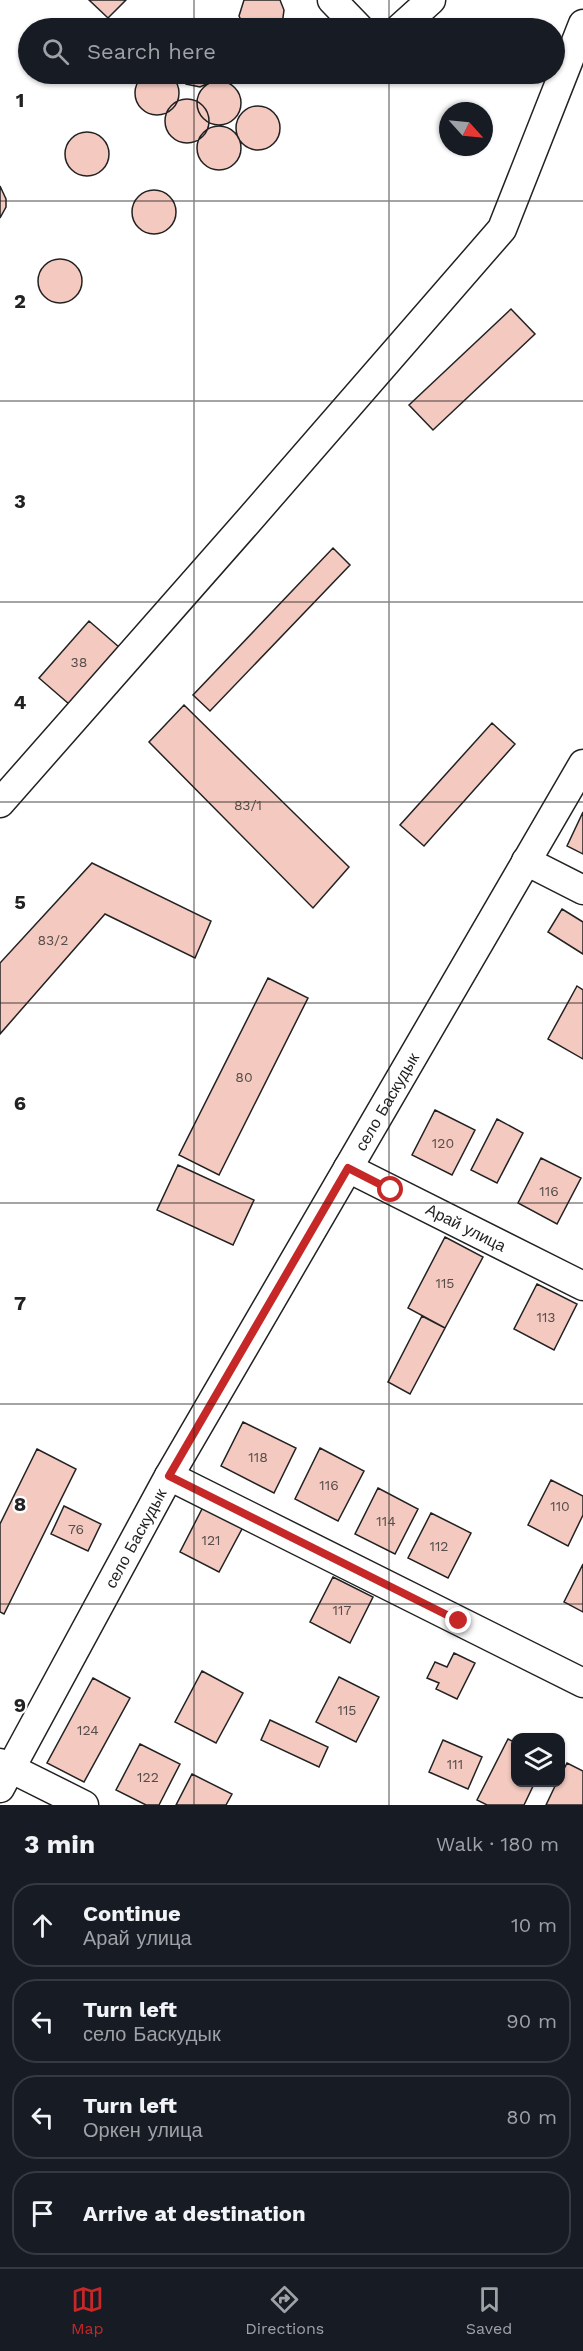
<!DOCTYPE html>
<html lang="en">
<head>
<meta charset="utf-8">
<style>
	body { margin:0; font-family:"Work Sans",sans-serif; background:#242831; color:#f1f3f6 }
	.controls { position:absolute; right:18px; bottom:18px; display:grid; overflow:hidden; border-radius:12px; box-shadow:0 2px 4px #0004 }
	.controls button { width:54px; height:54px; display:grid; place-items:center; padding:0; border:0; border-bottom:2px solid #363941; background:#171b24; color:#f1f3f6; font:30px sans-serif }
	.compass { position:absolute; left:439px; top:102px; width:54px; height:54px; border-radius:50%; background:#171b24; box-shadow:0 2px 4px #0004; rotate:117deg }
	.stop { position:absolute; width:18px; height:18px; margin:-14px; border:4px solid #c62828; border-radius:50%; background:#fff }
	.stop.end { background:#c62828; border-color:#fff; box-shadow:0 2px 6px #0008 }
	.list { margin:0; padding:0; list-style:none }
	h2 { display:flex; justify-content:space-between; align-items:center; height:78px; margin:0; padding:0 24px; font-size:26px }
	h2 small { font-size:20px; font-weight:400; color:#9ea1a6 }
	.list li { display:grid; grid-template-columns:39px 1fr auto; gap:18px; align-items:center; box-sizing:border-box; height:84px; margin:0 12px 12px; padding:0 12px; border:2px solid #363941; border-radius:24px }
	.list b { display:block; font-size:22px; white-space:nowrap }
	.list p { margin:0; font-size:20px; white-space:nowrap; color:#9ea1a6 }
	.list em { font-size:20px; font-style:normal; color:#9ea1a6 }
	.icon { flex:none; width:33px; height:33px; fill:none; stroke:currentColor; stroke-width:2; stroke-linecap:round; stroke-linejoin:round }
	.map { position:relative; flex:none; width:583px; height:1805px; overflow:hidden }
	.search { position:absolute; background:#171b24; box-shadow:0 2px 4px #0004; left:18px; right:18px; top:18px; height:66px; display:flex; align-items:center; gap:15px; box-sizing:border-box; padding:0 21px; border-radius:33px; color:#9ea1a6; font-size:22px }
	.sheet { height:462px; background:#171b24 }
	nav { display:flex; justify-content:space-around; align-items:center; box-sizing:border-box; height:84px; border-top:2px solid #363941; background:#171b24; font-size:16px; color:#9ea1a6 }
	nav a { display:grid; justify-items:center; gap:3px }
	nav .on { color:#c62828 }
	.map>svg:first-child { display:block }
	.building { fill:#f3c9c0; stroke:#222; stroke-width:1.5 }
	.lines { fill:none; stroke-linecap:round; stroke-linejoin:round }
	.minor-casing { stroke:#222; stroke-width:31 }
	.minor { stroke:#fff; stroke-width:28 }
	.route { stroke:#c62828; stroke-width:8 }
	.grid { fill:none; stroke:#222; stroke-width:1.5; stroke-opacity:0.55 }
	.labels { text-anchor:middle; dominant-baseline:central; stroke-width:4.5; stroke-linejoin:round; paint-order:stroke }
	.number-label { font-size:14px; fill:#564c4a }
	.street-label { font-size:16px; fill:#222; stroke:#fff }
	.grid-label { font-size:20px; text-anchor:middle; font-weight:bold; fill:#222; stroke:#fff; stroke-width:4.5; stroke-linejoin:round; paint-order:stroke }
</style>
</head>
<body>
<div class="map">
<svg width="583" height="1805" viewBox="0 0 583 1805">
	<rect width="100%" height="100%" fill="#fff"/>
	<path class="building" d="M 89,0 L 126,0 L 108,18 Z
		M 244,0 L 280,0 L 284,10 L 282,25 L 278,28 L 245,28 L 239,16 Z
		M135 93a22 22 0 1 1 44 0a22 22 0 1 1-44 0Z
		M 177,74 L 218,74 L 213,81 L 200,87 L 186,84 Z
		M197 103a22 22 0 1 1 44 0a22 22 0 1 1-44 0Z
		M165 121a22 22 0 1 1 44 0a22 22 0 1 1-44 0Z
		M236 128a22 22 0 1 1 44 0a22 22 0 1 1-44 0Z
		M197 148a22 22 0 1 1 44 0a22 22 0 1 1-44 0Z
		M65 154a22 22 0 1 1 44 0a22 22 0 1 1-44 0Z
		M 0,186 L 6,199 L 6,207 L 0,218 Z
		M132 212a22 22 0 1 1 44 0a22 22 0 1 1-44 0Z
		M38 281a22 22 0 1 1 44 0a22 22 0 1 1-44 0Z
		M 511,309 L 535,334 L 433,430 L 409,405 Z
		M 333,548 L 350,565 L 210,711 L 193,695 Z
		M 89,621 L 119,647 L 69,704 L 39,678 Z
		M 184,705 L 349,867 L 313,908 L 149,742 Z
		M 492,723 L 515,744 L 424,846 L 400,825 Z
		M 583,812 L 583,854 L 567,846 Z
		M 92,863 L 211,921 L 195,958 L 105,914 L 0,1034 L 0,963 Z
		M 562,909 L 583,922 L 583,954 L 548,932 Z
		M 268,978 L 308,998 L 219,1175 L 179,1155 Z
		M 577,986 L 583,990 L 583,1059 L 548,1039 Z
		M 435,1110 L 475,1130 L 452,1175 L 412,1155 Z
		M 497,1119 L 523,1133 L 497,1183 L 471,1170 Z
		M 541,1158 L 581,1178 L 557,1224 L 518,1203 Z
		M 178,1165 L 254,1200 L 233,1245 L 157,1210 Z
		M 445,1237 L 483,1257 L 445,1328 L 408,1308 Z
		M 537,1284 L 577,1304 L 554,1350 L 514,1329 Z
		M 422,1316 L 445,1328 L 410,1394 L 388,1382 Z
		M 243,1422 L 296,1448 L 274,1493 L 221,1466 Z
		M 320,1448 L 364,1471 L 338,1521 L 295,1499 Z
		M 37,1449 L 76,1469 L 4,1614 L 0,1612 L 0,1524 Z
		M 551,1480 L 583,1496 L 583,1515 L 568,1546 L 528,1525 Z
		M 378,1488 L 418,1509 L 395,1554 L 355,1534 Z
		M 64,1506 L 101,1524 L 88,1551 L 51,1534 Z
		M 203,1507 L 243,1527 L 219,1572 L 180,1552 Z
		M 431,1513 L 471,1533 L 448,1578 L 408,1558 Z
		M 583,1564 L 583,1612 L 564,1602 Z
		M 333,1577 L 373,1597 L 350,1643 L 310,1622 Z
		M 454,1653 L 475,1663 L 457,1699 L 436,1689 L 439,1683 L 427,1678 L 435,1662 L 447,1667 Z
		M 202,1671 L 243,1693 L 216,1743 L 175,1722 Z
		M 339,1677 L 379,1697 L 356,1742 L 316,1722 Z
		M 93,1678 L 130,1698 L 84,1782 L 47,1763 Z
		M 270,1720 L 328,1747 L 319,1767 L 261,1740 Z
		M 508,1739 L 516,1743 L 516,1782 L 535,1782 L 524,1805 L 487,1805 L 477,1800 Z
		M 443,1740 L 482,1757 L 468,1789 L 429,1772 Z
		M 140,1744 L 180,1764 L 159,1805 L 146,1805 L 116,1790 Z
		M 567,1763 L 583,1771 L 583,1805 L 546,1805 L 557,1782 L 560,1782 L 560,1777 Z
		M 192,1774 L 232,1794 L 226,1805 L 176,1805 Z"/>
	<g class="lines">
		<defs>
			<g id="minor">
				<path d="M 332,0 L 359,28"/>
				<path d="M 400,28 L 431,0"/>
				<path d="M 0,803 L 250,519 L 502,229 L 583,24"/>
				<path d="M 526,861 L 583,890"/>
				<path id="s1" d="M 348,1168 L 583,1286"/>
				<path d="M 169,1476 L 583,1683"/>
				<path d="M 0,1763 L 84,1805"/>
				<path id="s2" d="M 0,1788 L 169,1476 L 583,764"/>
			</g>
		</defs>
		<use href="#minor" class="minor-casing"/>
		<use href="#minor" class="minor"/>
	</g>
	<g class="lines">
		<path class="route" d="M 391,1190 L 348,1168 L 169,1476 L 459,1621"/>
	</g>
	<path class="grid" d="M 194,0 L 194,28M 389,0 L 389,28M 194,74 L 194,1805M 389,74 L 389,1805M 0,201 L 583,201M 0,401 L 583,401M 0,602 L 583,602M 0,802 L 583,802M 0,1003 L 583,1003M 0,1203 L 583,1203M 0,1404 L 583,1404M 0,1604 L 583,1604"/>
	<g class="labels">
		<g class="number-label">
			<text x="79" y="662">38</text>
			<text x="248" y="805">83/1</text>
			<text x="53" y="940">83/2</text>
			<text x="244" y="1077">80</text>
			<text x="443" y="1143">120</text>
			<text x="549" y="1191">116</text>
			<text x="445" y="1283">115</text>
			<text x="546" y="1317">113</text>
			<text x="258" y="1457">118</text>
			<text x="329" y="1485">116</text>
			<text x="560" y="1506">110</text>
			<text x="386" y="1521">114</text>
			<text x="76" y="1529">76</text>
			<text x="211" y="1540">121</text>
			<text x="439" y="1546">112</text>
			<text x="342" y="1610">117</text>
			<text x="347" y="1710">115</text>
			<text x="88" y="1730">124</text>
			<text x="455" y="1764">111</text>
			<text x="148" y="1777">122</text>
		</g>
		<g class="street-label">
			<text stroke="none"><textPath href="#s2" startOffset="788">село Баскудык</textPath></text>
			<text stroke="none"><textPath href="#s1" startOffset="132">Арай улица</textPath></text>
			<text stroke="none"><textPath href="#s2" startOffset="284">село Баскудык</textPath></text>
		</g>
	</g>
	<g class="grid-label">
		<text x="20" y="107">1</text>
		<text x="20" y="308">2</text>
		<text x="20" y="508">3</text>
		<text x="20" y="709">4</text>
		<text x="20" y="909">5</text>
		<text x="20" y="1110">6</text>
		<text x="20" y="1310">7</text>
		<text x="20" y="1511">8</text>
		<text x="20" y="1712">9</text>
	</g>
</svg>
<div class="controls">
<button><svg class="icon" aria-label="layers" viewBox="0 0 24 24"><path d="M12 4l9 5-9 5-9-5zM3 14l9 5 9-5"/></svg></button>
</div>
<svg class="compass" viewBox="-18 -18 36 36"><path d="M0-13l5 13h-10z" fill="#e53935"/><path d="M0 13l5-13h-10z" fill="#9ea1a6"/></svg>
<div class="stop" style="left:391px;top:1190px"></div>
<div class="stop end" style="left:459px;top:1621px"></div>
<div class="search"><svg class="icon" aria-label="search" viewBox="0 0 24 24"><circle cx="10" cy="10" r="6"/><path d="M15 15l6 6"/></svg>Search here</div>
</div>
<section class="sheet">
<h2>3 min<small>Walk · 180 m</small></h2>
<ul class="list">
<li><svg class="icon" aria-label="ahead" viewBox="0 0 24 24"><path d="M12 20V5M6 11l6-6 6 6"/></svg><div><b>Continue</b><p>Арай улица</p></div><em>10 m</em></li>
<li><svg class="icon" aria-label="left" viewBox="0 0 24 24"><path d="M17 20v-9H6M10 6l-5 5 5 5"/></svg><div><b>Turn left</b><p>село Баскудык</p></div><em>90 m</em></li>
<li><svg class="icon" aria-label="left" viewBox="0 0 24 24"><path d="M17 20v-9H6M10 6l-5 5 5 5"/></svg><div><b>Turn left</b><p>Оркен улица</p></div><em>80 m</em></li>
<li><svg class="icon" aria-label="arrive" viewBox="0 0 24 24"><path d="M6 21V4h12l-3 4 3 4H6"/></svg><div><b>Arrive at destination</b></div></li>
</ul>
</section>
<nav>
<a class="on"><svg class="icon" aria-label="map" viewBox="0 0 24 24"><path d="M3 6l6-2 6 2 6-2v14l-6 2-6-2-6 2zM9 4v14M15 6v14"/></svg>Map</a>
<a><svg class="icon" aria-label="directions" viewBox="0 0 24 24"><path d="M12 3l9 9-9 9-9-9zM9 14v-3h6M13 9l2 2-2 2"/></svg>Directions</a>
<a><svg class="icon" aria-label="saved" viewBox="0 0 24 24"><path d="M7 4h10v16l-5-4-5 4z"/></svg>Saved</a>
</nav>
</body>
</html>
